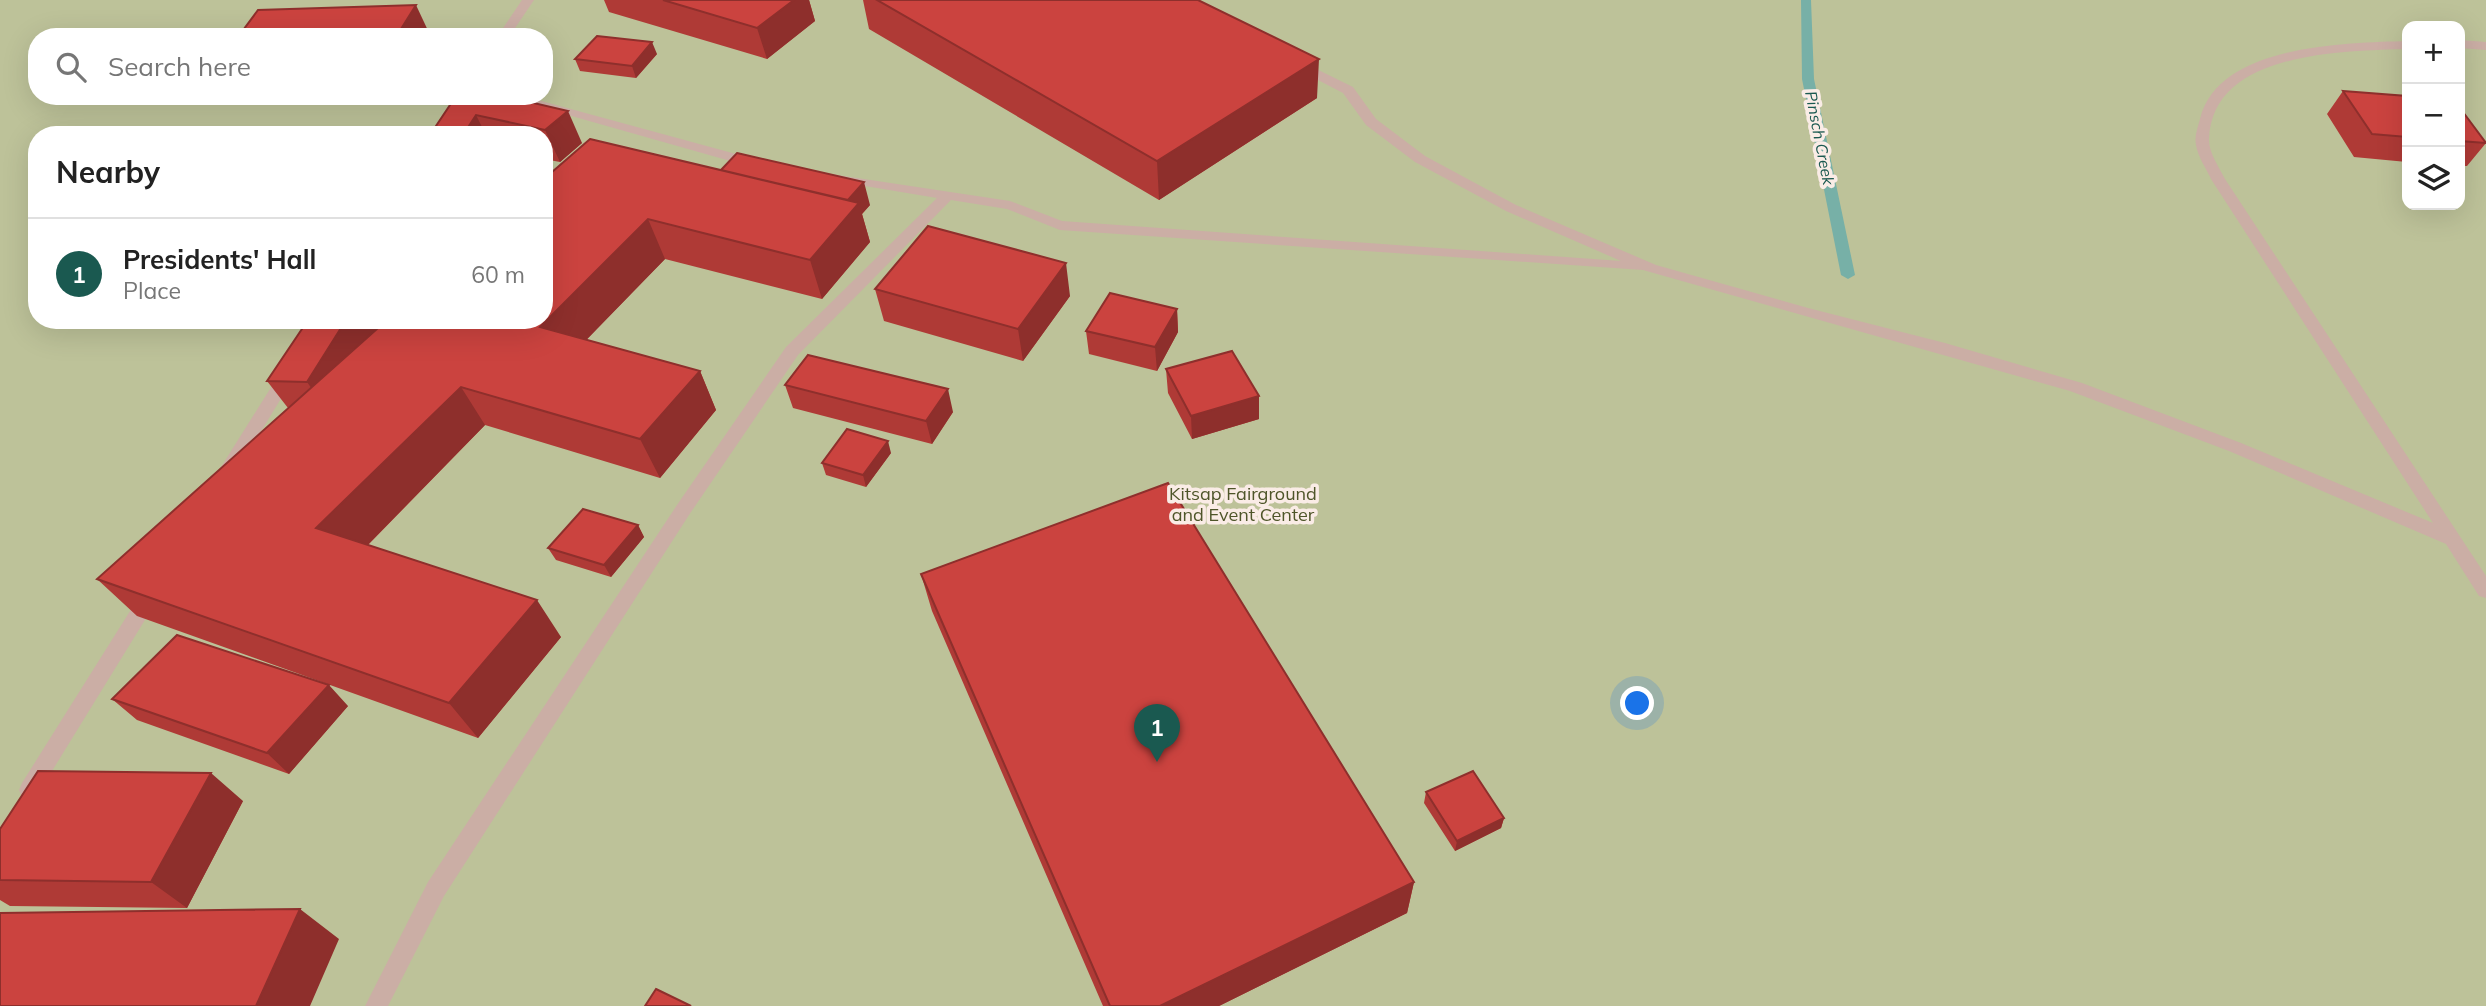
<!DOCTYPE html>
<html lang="en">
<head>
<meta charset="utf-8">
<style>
	body { margin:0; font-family:Mulish,sans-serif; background:#f6f6f6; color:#222 }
	.controls { position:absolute; right:21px; top:21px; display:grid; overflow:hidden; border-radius:14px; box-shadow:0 7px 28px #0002 }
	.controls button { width:63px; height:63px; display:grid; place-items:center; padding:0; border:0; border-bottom:2px solid #e0e0e0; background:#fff; color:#222; font:35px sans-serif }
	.you { position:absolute; left:1638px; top:704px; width:24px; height:24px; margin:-18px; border:5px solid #fff; border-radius:50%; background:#1a73e8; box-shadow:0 0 0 10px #1a73e833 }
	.badge { display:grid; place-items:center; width:46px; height:46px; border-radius:50%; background:#1a5950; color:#fff; font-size:23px; font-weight:700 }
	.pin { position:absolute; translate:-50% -58px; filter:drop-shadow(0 2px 4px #0008) }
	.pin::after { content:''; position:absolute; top:37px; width:24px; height:21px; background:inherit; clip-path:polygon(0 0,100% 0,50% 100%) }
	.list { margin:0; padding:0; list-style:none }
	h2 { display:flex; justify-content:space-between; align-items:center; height:91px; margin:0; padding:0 28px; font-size:30px }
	h2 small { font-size:23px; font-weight:400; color:#767676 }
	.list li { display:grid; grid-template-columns:46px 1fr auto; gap:21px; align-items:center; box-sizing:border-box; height:112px; padding:0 28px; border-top:2px solid #e0e0e0 }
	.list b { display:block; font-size:26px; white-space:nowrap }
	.list p { margin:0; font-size:23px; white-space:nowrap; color:#767676 }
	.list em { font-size:23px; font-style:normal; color:#767676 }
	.icon { flex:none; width:38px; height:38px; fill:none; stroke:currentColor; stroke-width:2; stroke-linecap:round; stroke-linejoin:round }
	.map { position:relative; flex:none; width:2486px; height:1006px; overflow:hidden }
	.search { position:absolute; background:#fff; box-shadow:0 7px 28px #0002; left:28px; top:28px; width:525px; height:77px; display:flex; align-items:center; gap:18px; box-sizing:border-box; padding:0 24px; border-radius:28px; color:#767676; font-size:26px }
	.panel { position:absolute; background:#fff; box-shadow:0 7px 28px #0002; left:28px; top:126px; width:525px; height:203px; border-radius:28px }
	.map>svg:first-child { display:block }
	.green { fill:#bdc299; fill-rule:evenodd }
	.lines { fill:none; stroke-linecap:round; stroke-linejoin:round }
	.stream { fill:#77b0a7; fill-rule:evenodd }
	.lane { fill:#cbaea5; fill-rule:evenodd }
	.wall { fill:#af3a36 }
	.shaded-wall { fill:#8e2f2c }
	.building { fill:#cb433f; stroke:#8e2f2c; stroke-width:2 }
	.labels { text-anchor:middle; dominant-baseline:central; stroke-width:7; stroke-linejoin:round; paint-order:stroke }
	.far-water-label { font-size:16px; font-style:italic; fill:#1a5950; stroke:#faece6 }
	.park-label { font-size:18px; fill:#4e5529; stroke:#faece6 }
</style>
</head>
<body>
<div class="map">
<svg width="2486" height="1006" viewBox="0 0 2486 1006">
	<rect width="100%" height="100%" fill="#f2e1d9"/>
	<path class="green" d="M 0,0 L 2486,0 L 2486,1006 L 0,1006 ZM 2407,26 L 2460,26 L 2460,205 L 2407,205 ZM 37,37 L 544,37 L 544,96 L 37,96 ZM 37,135 L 544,135 L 544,320 L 37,320 Z"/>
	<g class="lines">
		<path class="stream" d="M 1801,0 L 1811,0 L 1814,79 L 1855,275 L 1848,279 L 1841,275 L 1802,79 Z"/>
		<path class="lane" d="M 522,0 L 534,0 L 509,37 L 497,37 Z
			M 2460,40 L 2486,42 L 2486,50 L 2460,48 Z
			M 2407,41 L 2407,49 C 2344,51 2211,51 2209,140 C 2209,153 2219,167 2225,179 L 2486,576 L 2486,598 L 2479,596 L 2446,544 L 2229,451 L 2070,391 L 1643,270 L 1060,230 L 1007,209 L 951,200 L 798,355 L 689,515 L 444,896 L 388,1006 L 365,1006 L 428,882 L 677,505 L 786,347 L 937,198 L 829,180 L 824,179 L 824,173 L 1010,201 L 1062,221 L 1621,261 L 1506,211 L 1415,162 L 1366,125 L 1343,93 L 1291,66 L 1291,60 L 1296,59 L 1353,87 L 1376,119 L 1425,156 L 1516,205 L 1656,265 L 1808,308 L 1945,343 L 2082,383 L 2241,443 L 2433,523 L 2211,179 C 2206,168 2198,157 2196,145 C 2194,136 2198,127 2200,119 C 2218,44 2347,43 2407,41 Z
			M 501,96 L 523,96 L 758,160 L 760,163 L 758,166 L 748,166 Z
			M 288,368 L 296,374 L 233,477 L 221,477 L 218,472 L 221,467 L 282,370 Z
			M 149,590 L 156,592 L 158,597 L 156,602 L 36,797 L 29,799 L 22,797 L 19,790 L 22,783 L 142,592 Z"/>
	</g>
	<path class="wall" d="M 604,0 L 809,0 L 815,21 L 767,59 L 609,12 Z
		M 863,0 L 1198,0 L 1317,98 L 1159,200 L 869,29 Z
		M 657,54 L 636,78 L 580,71 L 575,59 Z
		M 2343,91 L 2407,96 L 2407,162 L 2354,157 L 2327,114 Z
		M 230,96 L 396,96 L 233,101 Z
		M 456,96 L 582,143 L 560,162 L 544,159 L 544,135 L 430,135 Z
		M 2460,108 L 2486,143 L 2467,166 L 2460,166 Z
		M 544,179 L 870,205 L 862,214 L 870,242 L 822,299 L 665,259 L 586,340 L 700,371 L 716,410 L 660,478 L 485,425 L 368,545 L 561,637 L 478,738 L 137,616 L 97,579 L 288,408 L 267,381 L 544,320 Z
		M 875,289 L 1070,296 L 1023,361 L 884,321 Z
		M 1177,309 L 1178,332 L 1157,371 L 1089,354 L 1086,331 Z
		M 1166,369 L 1259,419 L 1192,439 L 1168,393 Z
		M 785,385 L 953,412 L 932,444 L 793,408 Z
		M 891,453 L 866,487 L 826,475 L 822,463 Z
		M 638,525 L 644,537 L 611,577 L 556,560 L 548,548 Z
		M 921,574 L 1414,882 L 1407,913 L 1219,1006 L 1103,1006 L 932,611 Z
		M 112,699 L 348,706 L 289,774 L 137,720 Z
		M 1426,792 L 1504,818 L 1501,828 L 1455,851 L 1424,803 Z
		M 243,801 L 187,908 L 10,906 L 0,900 L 0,829 Z"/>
	<path class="shaded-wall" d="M 794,0 L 809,0 L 815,21 L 767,59 L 757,28 Z
		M 416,5 L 431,37 L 396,37 Z
		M 652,42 L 657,54 L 636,78 L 632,66 Z
		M 1319,59 L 1317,98 L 1159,200 L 1157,161 Z
		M 568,111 L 582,143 L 560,162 L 545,130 Z
		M 476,115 L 486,135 L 463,135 Z
		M 864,182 L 870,205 L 862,214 L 870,242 L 822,299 L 810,260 L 843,206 Z
		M 648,219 L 665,259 L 561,366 L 540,327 Z
		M 1066,263 L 1070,296 L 1023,361 L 1018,329 Z
		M 1177,309 L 1178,332 L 1157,371 L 1155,347 Z
		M 346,320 L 387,320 L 330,414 L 307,382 Z
		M 700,371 L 716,410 L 660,478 L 640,439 Z
		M 461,387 L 485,425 L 347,566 L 316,528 Z
		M 948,389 L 953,412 L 932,444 L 926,421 Z
		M 1259,396 L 1259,419 L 1192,439 L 1191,416 Z
		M 888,441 L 891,453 L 866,487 L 863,475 Z
		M 638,525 L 644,537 L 611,577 L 604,565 Z
		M 537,600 L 561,637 L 478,738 L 449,703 Z
		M 329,685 L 348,706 L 289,774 L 267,753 Z
		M 211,773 L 243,801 L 187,908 L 151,882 Z
		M 1504,818 L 1501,828 L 1455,851 L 1457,841 Z
		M 1414,882 L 1407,913 L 1219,1006 L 1160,1006 Z
		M 300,909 L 339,939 L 310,1006 L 256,1006 Z"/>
	<path class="building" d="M 663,0 L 794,0 L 757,28 Z
		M 877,0 L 1198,0 L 1319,59 L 1157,161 Z
		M 416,5 L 396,37 L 238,37 L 258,10 Z
		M 597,36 L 652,42 L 632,66 L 575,59 Z
		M 2343,91 L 2407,96 L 2407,137 L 2372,134 Z
		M 456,96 L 504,96 L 568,111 L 545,130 L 476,115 L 463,135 L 430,135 Z
		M 2460,108 L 2486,143 L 2460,141 Z
		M 590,139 L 859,203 L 810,260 L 648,219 L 540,327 L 700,371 L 640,439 L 461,387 L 316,528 L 537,600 L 449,703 L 97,579 L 387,320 L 544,320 L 544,179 Z
		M 737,153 L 864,182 L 848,200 L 721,170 Z
		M 928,226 L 1066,263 L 1018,329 L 875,289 Z
		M 1110,293 L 1177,309 L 1155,347 L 1086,331 Z
		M 308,320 L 346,320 L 307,382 L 267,381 Z
		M 1232,351 L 1259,396 L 1191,416 L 1166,369 Z
		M 808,355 L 948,389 L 926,421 L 785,385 Z
		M 847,429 L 888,441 L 863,475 L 822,463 Z
		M 1168,483 L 1414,882 L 1160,1006 L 1110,1006 L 921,574 Z
		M 583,509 L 638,525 L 604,565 L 548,548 Z
		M 177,635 L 329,685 L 267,753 L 112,699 Z
		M 38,771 L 211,773 L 151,882 L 0,880 L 0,829 Z
		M 1473,771 L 1504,818 L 1457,841 L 1426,792 Z
		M 300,909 L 256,1006 L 0,1006 L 0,913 Z
		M 656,989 L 691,1006 L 645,1006 Z"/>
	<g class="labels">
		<g class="far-water-label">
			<text transform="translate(1820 138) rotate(79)">Pinsch Creek</text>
		</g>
		<g class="park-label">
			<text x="1243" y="493">Kitsap Fairground<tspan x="1243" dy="21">and Event Center</tspan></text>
		</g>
	</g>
</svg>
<div class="controls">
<button>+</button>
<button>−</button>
<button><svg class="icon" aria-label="layers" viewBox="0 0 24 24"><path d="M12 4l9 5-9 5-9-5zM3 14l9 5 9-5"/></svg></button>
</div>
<div class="you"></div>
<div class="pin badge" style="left:1157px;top:762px">1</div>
<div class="search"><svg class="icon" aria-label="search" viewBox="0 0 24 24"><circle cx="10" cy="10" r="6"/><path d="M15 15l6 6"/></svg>Search here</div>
<section class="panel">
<h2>Nearby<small></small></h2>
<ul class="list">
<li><span class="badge">1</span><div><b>Presidents' Hall</b><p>Place</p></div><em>60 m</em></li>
</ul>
</section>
</div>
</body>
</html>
